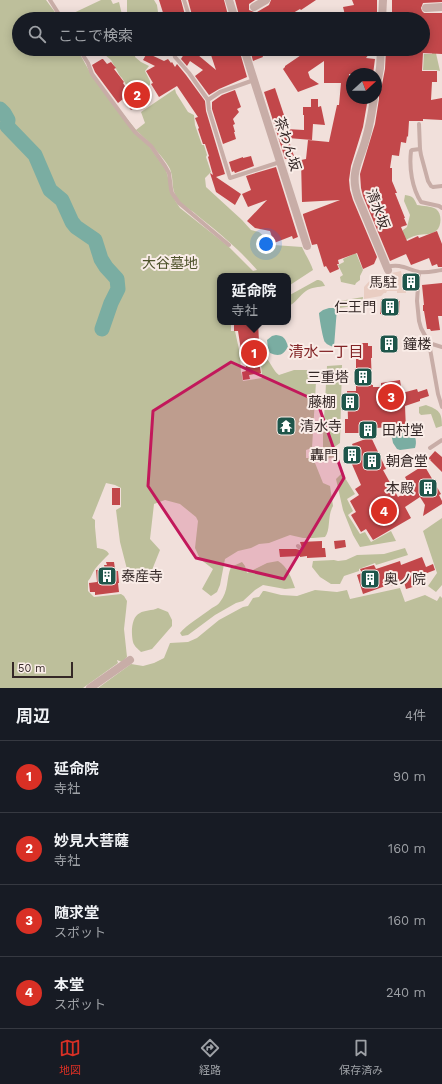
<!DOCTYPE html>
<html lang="ja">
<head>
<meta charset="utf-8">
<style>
	body { margin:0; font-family:"Work Sans","Noto Sans JP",sans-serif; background:#242831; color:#f1f3f6 }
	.compass { position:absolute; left:346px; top:68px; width:36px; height:36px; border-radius:50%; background:#171b24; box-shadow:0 2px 10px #0003; rotate:69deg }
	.scale { position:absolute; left:12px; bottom:10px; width:61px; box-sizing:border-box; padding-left:4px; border:2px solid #352827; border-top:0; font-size:11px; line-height:14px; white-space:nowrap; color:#352827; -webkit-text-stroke:3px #f9ece7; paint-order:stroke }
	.you { position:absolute; left:266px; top:244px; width:14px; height:14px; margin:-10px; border:3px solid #fff; border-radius:50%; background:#1a73e8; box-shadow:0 0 0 6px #1a73e833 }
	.badge { display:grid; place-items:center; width:26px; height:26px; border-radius:50%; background:#d93025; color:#fff; font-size:13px; font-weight:700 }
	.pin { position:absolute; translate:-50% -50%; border:2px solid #fff; box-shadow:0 1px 4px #0006 }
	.popup { position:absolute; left:217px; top:273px; width:74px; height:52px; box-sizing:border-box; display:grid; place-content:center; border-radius:8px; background:#171b24; filter:drop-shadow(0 1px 3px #0005); font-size:13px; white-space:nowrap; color:#9ea1a6 }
	.popup b { font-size:15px; color:#f1f3f6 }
	.popup::after { content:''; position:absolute; left:50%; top:100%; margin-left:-8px; border:8px solid transparent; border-top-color:#171b24 }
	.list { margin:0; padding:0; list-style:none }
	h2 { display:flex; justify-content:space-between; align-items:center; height:52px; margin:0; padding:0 16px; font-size:17px }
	h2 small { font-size:13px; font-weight:400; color:#9ea1a6 }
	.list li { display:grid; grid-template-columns:26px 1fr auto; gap:12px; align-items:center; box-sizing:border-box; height:72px; padding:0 16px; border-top:1px solid #363941 }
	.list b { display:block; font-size:15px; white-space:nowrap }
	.list p { margin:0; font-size:13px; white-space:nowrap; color:#9ea1a6 }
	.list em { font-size:13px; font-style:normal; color:#9ea1a6 }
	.icon { flex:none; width:22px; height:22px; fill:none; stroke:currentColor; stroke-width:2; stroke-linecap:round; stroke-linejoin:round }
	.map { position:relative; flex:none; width:442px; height:688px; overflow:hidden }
	.search { position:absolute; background:#171b24; box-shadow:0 2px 10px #0003; left:12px; right:12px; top:12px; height:44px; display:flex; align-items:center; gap:10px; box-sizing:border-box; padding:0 14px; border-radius:22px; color:#9ea1a6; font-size:15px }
	.sheet { height:340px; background:#171b24 }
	nav { display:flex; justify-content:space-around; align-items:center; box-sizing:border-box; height:56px; border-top:1px solid #363941; background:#171b24; font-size:11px; color:#9ea1a6 }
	nav a { display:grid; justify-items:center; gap:2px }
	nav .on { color:#d93025 }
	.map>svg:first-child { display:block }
	.green { fill:#bdbf9b }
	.plaza { fill:#e9cdc2 }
	.water { fill:#7aada2 }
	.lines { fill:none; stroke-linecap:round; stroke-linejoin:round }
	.river { stroke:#7aada2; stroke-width:15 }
	.building { fill:#c2474a }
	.lane { stroke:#c8ada7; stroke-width:4 }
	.street { stroke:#c8ada7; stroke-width:8 }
	.marked { fill:#c2185b; fill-opacity:0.2; stroke:#c2185b; stroke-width:3; stroke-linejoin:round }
	.labels { text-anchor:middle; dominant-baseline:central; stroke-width:4; stroke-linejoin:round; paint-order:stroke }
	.street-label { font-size:14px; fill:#352827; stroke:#f9ece7 }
	.park-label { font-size:14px; fill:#4f532c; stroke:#f9ece7 }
	.poi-label { font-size:14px; fill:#352827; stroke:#f9ece7; text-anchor:end }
	.neighbourhood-label { font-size:15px; fill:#822325; stroke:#f9ece7 }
</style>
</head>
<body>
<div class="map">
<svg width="442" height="688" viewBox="0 0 442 688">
	<rect width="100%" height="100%" fill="#f1e0db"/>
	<path class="green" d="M 0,0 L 46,0 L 60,19 L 19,19 L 19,49 L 77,49 L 91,74 L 149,146 L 166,170 L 173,196 L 176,202 L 180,208 L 228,246 L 253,271 L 257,270 C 241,251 217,231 198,216 C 193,211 186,208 181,203 C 169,190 175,182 170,169 C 165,158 145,138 136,130 L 145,123 L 141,112 L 175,89 L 176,93 L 188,112 L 194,115 L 195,125 L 202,145 L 204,145 L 207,155 L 206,157 L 211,172 L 205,178 L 206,187 L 242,220 L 251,230 L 259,232 L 274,245 L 302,247 C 305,254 311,263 313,270 L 290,285 L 288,284 L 288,276 L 220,276 L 220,322 L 231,322 L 231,331 L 235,331 L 240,354 L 241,372 L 243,381 L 262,378 L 261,362 L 261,358 L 266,358 C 271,363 274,372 279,375 L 294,370 L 310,370 L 313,374 L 316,382 L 312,448 L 306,450 L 306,458 L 313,458 L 323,483 L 330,486 L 333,506 C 327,516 331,530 325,537 L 313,538 L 303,538 L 290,535 L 269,543 L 259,544 L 251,548 L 238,551 L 225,559 L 220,585 L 217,592 L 211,596 L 202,589 L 213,569 L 200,559 L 195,548 L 198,521 L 196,517 L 180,504 L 165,500 L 154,504 L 150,539 L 160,550 L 148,580 L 129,577 L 120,542 L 116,510 L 121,507 L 121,488 L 115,485 L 106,483 L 92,518 L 95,520 L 95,527 L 97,548 C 102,549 106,549 109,554 C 104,559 99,564 95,569 C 92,573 91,578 88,581 L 88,591 L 94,597 L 121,594 L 124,596 L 127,601 L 126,611 L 124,629 L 127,657 L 122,662 L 117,660 L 118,663 L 83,688 L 0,688 Z
		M 101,0 L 111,0 L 113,4 L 119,2 L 123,19 L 64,19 L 63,18 Z
		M 127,0 L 154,0 L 157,5 L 159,19 L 124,19 L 127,15 Z
		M 433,40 L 440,71 L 436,70 L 423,70 L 424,54 L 432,54 Z
		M 106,49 L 137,49 L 135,57 L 141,62 L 149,66 L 145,71 L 150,81 L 150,85 L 139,93 L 134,89 L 130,91 L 122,78 L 120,76 L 111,60 L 104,54 L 104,52 Z
		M 405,195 C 413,196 414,198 417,205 C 423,206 431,206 436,209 C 442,213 442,226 436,231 C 431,235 423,234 418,235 C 412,236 406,240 400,243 L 403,230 L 407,227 L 410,215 L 404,201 Z
		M 356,253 L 363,270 L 360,276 L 360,280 L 356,283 L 355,285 L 341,282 L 340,277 L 343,275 L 338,265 L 344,262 L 343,259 Z
		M 317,280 C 322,280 323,282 325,286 C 319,287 311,287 306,291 C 300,295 295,304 288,306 L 288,296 Z
		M 363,297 L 362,305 L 339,308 L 340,301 Z
		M 342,365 L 340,443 L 333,448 L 337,456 L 327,459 L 323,447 L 323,436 L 327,366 Z
		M 426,405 C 439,410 442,412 442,426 L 436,428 L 431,414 L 421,415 L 419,413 L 419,407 Z
		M 342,473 L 355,494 L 347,499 L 353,511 L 348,515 L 360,534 L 365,532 L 371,542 L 391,531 L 396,541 L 360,547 L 353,535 L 343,510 L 336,479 Z
		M 442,518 L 442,585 L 436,592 L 428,586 L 437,573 L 423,531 Z
		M 405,548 L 408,555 L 376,565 L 375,563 L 359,569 L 359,571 L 344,576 L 340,584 L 331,584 L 320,577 L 312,567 L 313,561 L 334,560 L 338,561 L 346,560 L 357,555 L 384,554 Z
		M 278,561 C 287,566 292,579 295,588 L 285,589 L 263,585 L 255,590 L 243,601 L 236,603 L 215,615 L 188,635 L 182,636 L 180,633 C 186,625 203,615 212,608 C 215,606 218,605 220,602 C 229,591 226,579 231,567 L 242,562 L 245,566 L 247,573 L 267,563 Z
		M 400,588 L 405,602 L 425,595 L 437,601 L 440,596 L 442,598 L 442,688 L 98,688 L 131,664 L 143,666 L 154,663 L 164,658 L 170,643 L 188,642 L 197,638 L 219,620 L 243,607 L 248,606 L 253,598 L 259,597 L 263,591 L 265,591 L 281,595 L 297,596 L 315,590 L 337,592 L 347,590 L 350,599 Z
		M 158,608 L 168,612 L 172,620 L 172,626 L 152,649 L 141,652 C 138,649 134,646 133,642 C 131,633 131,617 140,613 C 144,610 152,611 158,608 Z"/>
	<path class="plaza" d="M 401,271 L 402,276 L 406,275 L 406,293 L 397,293 L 397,291 L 387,291 L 386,293 L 384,293 L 381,296 L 364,299 L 364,287 L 373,277 Z"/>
	<path class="water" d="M 329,308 L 337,308 L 334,347 C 331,346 327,345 325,342 C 323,340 319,316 319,313 L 323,310 Z
		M 276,335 C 284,336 285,338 288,346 C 284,355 279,357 270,353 L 268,348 L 267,340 L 272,336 Z
		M 411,431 C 416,436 417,442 415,448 L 400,450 L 397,449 L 393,443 L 391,433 L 393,432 Z"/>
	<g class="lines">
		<path class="river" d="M 0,109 L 4,113 L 8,120 L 7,126 L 35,155 L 50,190 L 62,200 L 72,222 L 76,227 L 95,240 L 101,259 L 106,267 L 117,279 L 118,289 L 111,303 L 102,329"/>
	</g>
	<path class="building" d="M 159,0 L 181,0 L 186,19 L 165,19 Z
		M 188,0 L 224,0 L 229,19 L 193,19 Z
		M 235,0 L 255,0 L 249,4 L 249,10 L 254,12 L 257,12 L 269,5 L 271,0 L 316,0 L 301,10 L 300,9 L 286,17 L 285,14 L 278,19 L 240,19 Z
		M 352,0 L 377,0 L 377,19 L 346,19 L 343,7 L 354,5 Z
		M 392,0 L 442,0 L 442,2 L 423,3 L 421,8 L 422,11 L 424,13 L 442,13 L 442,54 L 423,53 L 423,52 L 422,71 L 437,71 L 437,82 L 432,82 L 431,100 L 442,98 L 442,120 L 423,119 L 423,121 L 409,121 L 408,137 L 407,136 L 406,143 L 401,142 L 399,156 L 392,155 L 390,168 L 392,168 L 392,181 L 397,193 L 395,193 L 405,218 L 404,218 L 407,225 L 401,227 L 407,241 L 418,236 L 419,238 L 437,231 L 442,244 L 442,267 L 438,267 L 437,264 L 432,266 L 429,258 L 411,265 L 406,254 L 390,261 L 363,196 L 361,188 L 360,174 L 375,124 L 379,99 L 379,93 L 381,90 L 385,69 L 386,49 L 423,49 L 423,19 L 392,19 Z
		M 177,49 L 189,49 L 198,55 L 216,70 L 209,49 L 239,49 L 247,77 L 219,89 L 209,95 L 195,76 L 203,70 L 190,61 L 187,66 L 181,59 L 184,54 Z
		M 250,49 L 260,49 L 263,57 L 253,61 Z
		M 310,49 L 373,49 L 366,58 L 375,59 L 373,74 L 349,74 L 349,86 L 351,86 L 351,98 L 368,98 L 363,127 L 351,166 L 349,180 L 350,190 L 353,200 L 377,257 L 374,264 L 363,269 L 357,253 L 338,260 L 339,264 L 337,264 L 339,269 L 330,273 L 326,266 L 324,267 L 317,244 L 312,245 L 303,215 L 303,214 L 340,200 L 302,202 L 301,160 L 306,159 L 308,140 L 329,142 L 337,105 L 339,105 L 341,83 L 324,83 L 324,61 L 308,72 L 310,78 L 319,84 L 298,92 L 283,69 L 285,67 L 285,66 Z
		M 147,53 L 164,61 L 168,59 L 171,63 L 172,62 L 175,67 L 177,64 L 186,75 L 205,101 L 206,111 L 225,174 L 216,177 L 241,194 L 235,205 L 216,192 L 210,173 L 213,175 L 208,157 L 209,156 L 205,144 L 203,144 L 198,129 L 199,128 L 195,118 L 198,117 L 177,86 L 159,97 L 151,84 L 153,83 L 146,71 L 155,66 L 143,60 Z
		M 102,59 L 103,59 L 107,64 L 111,62 L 116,68 L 114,69 L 124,82 L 123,83 L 138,106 L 131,110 L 123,99 L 118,103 L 95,72 L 92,65 Z
		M 275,88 L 284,115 L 282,116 L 286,129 L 304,130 L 304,115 L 303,115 L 303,107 L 311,107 L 311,99 L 318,99 L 318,107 L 321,106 L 325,125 L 313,124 L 312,140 L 288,138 L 294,156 L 285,159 L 264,92 Z
		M 235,90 L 241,107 L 237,109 L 239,112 L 233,119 L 235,124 L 233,125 L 235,132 L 234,132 L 236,139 L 223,144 L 212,109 L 212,102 L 222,95 Z
		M 251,156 L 254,166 L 235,173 L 234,171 L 232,172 L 229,162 L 243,157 L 243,158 Z
		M 276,167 L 298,237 L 293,239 L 292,236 L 274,243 L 270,231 L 255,228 L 247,221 L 267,200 L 248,207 L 242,194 L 251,190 L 246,176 Z
		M 407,275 L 415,275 L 414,289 L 406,289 Z
		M 442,283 L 442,316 L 438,316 L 440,330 L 431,331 L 430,329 L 427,329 L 424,311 L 423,311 L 423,305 L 424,305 L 422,285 Z
		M 381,299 L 400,301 L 399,315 L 380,314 Z
		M 234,322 L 258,322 L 259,342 L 262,342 L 264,356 L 258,357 L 261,373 L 249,375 L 250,379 L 243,380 L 242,372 L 246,371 L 245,368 L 246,368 L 244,349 L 241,350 L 238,331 L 234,331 Z
		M 384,338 L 395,338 L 394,350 L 383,349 Z
		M 359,343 L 368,343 L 368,346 L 372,346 L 372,358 L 371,358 L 372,385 L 373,385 L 373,387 L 381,387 L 381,383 L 400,380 L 402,393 L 417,389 L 418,392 L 427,389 L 429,396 L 420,399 L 420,401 L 405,406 L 406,430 L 391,431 L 390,427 L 376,428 L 376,433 L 345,433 L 345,419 L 348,419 L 347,391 L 356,391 L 356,347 L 359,346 Z
		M 371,437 L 386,469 L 383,470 L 398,497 L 411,489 L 405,477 L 424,465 L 441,494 L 439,495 L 442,501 L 442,504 L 423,516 L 425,505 L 420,497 L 405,507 L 411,518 L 373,540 L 366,529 L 361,532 L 351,515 L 356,512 L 350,501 L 359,495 L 355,489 L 361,485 L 351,462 L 348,463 L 344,453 L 354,449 L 352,444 Z
		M 435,451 L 442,457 L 442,472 L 430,460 L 431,459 L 427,460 Z
		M 112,488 L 120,488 L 120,505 L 112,505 Z
		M 345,540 L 346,547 L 335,549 L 334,541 Z
		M 322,541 L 322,548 L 325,548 L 326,557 L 307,558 L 307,556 L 300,557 L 300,556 L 280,557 L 279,549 L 296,549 L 300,550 L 302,548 L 300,542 Z
		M 422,557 L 426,567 L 433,564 L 435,570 L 414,578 L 416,586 L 406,589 L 404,582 L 392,586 L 391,584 L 363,594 L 357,575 L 362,573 L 360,569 L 374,565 L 376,569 L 400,561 L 401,565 Z
		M 106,562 L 114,562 L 115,569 L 116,569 L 116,571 L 118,571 L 119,583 L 118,583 L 119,592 L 95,595 L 95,592 L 90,592 L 89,583 L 97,582 L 96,570 L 105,569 L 104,565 L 107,565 Z"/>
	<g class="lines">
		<path class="lane" d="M 50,0 L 62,19
			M 184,0 L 190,19
			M 79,49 L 88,63 L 92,74 L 128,123 L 135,132 L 151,146 L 165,166 L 169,173 L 171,189 L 172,193 L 179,203 L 229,245
			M 173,49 L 175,57 L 189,73 L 208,100 L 209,110 L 230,178 L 280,162
			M 208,100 L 220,92 L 254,80
			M 419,124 L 420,149 L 421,155 L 428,181 L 431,186 L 433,187 L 442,186
			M 420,149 L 412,150 L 411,151 C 409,168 412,188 421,202 L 439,206 L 442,208
			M 387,267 C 400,263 407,269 419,272 C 427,273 434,271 442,270
			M 419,272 L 417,301 L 419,321 L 421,328 L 429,343 L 438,394 L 442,407
			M 429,343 L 442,347
			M 430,448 L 442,440
			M 298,546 L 299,547"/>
		<path class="street" d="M 229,0 L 235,19
			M 254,7 L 266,0
			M 426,8 L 442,7
			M 382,19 L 383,0
			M 244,49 L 307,246
			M 376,89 L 380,68 L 381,49
			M 374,98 C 372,111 370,125 366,138 C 360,162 349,171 358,198 L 388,270
			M 90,688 L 130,660"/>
	</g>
	<path class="marked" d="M 231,362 L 317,401 L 344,478 L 284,579 L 196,558 L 148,486 L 153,411 Z"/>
	<defs>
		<symbol id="building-square" viewBox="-11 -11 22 22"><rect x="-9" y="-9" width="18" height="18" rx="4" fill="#1e554a" stroke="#f9ece7"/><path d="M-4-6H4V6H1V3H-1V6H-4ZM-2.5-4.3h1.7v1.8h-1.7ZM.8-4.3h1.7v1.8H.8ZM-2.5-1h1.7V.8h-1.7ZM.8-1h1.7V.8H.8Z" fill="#fff"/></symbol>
		<symbol id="temple-square" viewBox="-11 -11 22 22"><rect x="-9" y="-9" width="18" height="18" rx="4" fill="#1e554a" stroke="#f9ece7"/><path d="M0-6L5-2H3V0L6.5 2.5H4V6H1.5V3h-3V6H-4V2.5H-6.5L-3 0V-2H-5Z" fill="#fff"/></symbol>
	</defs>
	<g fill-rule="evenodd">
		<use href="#building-square" x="400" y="271" width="22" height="22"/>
		<use href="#building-square" x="379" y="296" width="22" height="22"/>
		<use href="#building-square" x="378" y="333" width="22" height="22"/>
		<use href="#building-square" x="352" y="366" width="22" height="22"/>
		<use href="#building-square" x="339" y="391" width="22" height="22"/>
		<use href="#temple-square" x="275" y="415" width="22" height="22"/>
		<use href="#building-square" x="357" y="419" width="22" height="22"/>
		<use href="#building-square" x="341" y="444" width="22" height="22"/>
		<use href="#building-square" x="361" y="450" width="22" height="22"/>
		<use href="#building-square" x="417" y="477" width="22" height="22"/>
		<use href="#building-square" x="96" y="565" width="22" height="22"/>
		<use href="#building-square" x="359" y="568" width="22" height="22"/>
	</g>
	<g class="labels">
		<g class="street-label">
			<text transform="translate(288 144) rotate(72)">茶わん坂</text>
			<text transform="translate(378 209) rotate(69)">清水坂</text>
		</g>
		<g class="park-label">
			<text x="170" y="263">大谷墓地</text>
		</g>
		<g class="poi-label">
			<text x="397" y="282">馬駐</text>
			<text x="376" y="307">仁王門</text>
			<text x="403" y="344" text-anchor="start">鐘楼</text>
			<text x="349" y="377">三重塔</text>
			<text x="336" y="402">藤棚</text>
			<text x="300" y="426" text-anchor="start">清水寺</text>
			<text x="382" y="430" text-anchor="start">田村堂</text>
			<text x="338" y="455">轟門</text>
			<text x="386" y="461" text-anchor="start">朝倉堂</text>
			<text x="414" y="488">本殿</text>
			<text x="121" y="576" text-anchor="start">泰産寺</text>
			<text x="384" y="579" text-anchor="start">奥ノ院</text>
		</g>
		<g class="neighbourhood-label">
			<text x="326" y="352">清水一丁目</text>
		</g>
	</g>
</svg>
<svg class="compass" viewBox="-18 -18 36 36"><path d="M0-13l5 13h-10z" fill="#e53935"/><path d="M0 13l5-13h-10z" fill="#9ea1a6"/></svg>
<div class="scale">50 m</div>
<div class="you"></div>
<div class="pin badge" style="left:254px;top:353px">1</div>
<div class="popup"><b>延命院</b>寺社</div>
<div class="pin badge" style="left:137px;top:95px">2</div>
<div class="pin badge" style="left:391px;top:397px">3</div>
<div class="pin badge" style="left:384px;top:511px">4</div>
<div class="search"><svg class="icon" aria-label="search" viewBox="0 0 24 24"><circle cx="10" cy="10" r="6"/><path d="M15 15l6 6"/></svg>ここで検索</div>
</div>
<section class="sheet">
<h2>周辺<small>4件</small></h2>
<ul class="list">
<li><span class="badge">1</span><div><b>延命院</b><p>寺社</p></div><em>90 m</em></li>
<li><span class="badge">2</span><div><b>妙見大菩薩</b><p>寺社</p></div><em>160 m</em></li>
<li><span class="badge">3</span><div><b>随求堂</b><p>スポット</p></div><em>160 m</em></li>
<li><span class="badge">4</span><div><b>本堂</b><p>スポット</p></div><em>240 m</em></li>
</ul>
</section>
<nav>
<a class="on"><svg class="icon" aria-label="map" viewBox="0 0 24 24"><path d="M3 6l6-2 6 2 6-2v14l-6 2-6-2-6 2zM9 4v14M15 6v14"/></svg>地図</a>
<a><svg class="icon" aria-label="directions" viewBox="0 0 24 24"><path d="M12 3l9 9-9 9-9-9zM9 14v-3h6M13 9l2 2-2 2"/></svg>経路</a>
<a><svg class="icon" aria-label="saved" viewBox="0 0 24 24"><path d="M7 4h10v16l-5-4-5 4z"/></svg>保存済み</a>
</nav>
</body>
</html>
